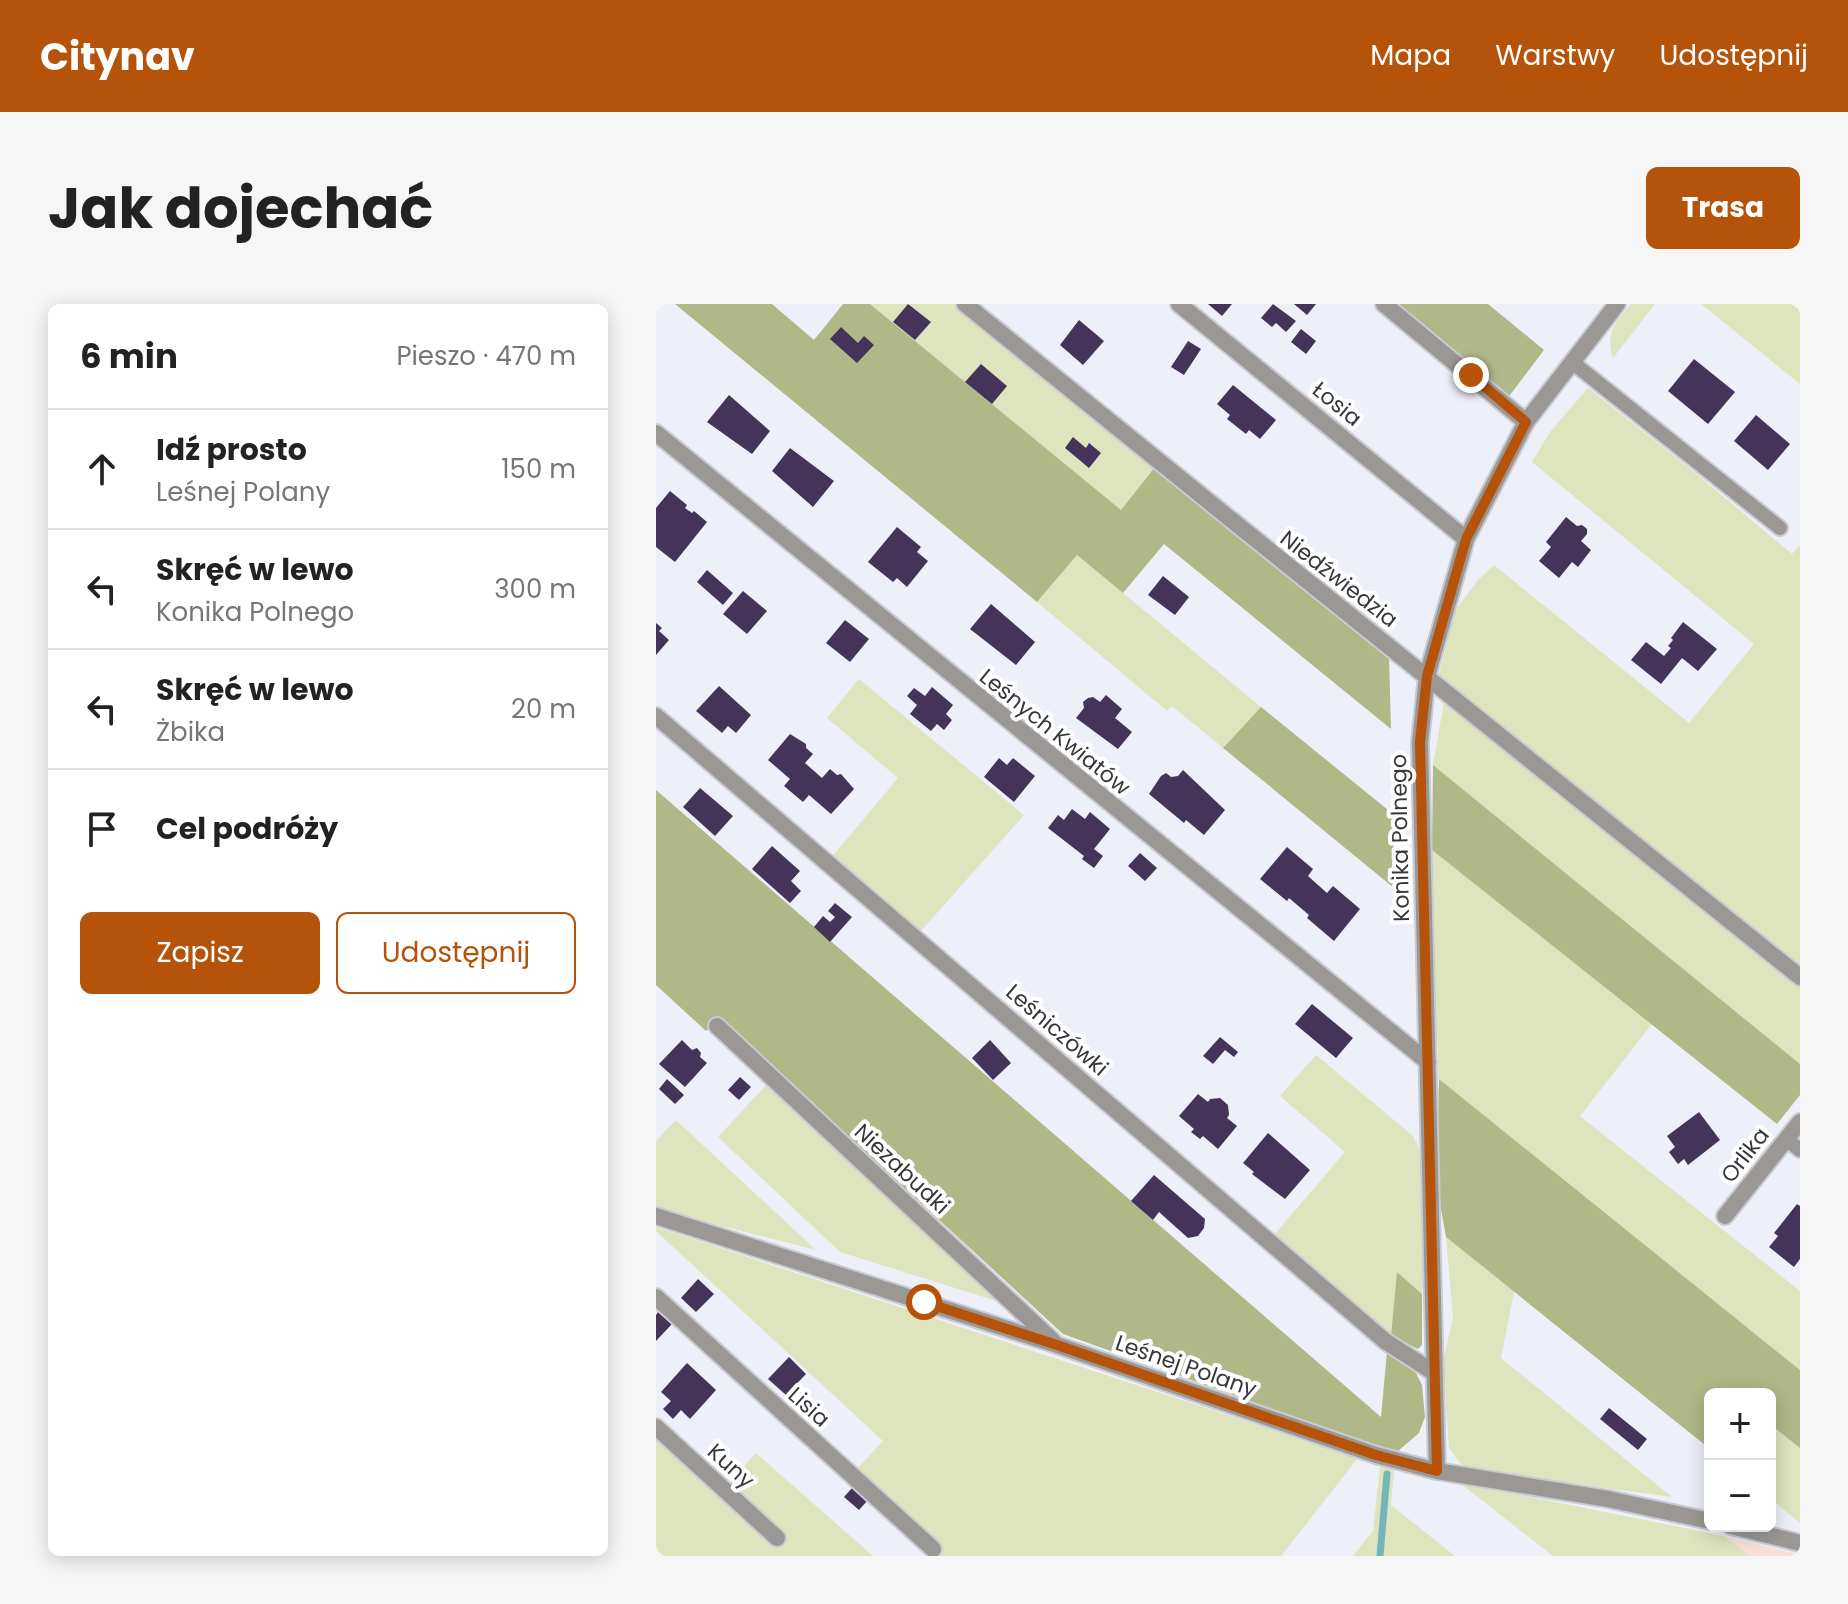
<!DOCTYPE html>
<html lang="pl">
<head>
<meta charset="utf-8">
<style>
	body { margin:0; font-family:Poppins,sans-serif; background:#f6f6f6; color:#222 }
	.controls { position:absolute; right:24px; bottom:24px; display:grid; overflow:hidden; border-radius:12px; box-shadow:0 4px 20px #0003 }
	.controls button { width:72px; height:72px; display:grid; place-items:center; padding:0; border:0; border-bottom:2px solid #e0e0e0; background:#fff; color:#222; font:40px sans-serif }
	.stop { position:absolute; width:24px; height:24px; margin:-18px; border:6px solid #b45309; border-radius:50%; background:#fff }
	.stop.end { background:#b45309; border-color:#fff; box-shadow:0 2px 8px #0008 }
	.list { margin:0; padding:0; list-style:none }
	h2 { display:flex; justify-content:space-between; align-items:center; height:104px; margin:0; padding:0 32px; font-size:34px }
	h2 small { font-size:26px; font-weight:400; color:#767676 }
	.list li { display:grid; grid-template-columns:52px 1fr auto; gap:24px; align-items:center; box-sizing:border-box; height:120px; padding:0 32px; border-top:2px solid #e0e0e0 }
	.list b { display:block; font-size:30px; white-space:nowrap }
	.list p { margin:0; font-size:26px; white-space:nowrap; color:#767676 }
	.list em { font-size:26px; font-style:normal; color:#767676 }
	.actions { display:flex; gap:16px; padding:24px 32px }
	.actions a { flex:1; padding:18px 0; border:2px solid #b45309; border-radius:12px; text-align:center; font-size:28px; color:#b45309 }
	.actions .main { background:#b45309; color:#fff }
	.icon { flex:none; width:44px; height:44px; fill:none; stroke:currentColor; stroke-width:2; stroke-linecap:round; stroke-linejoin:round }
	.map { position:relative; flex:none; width:1144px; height:1252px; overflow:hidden; border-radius:12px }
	header { display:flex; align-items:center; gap:48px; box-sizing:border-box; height:112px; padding:0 40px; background:#b45309; color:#fff }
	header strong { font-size:38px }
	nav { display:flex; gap:44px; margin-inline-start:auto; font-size:28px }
	.intro { display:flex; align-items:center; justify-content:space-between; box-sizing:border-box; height:192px; padding:0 48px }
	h1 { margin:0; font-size:56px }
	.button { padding:20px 36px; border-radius:12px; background:#b45309; color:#fff; font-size:28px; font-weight:700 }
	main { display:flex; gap:48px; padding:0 48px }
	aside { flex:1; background:#fff; border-radius:12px; box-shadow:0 4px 20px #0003 }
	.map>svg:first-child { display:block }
	.industrial { fill:#fadfda }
	.green { fill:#dee4be }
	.forest { fill:#b1b888 }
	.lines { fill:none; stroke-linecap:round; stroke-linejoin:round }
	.stream { stroke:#75b5b8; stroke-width:7 }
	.building { fill:#453459 }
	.lane-casing { stroke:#c8cbd2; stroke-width:18 }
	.street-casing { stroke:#c8cbd2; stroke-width:20 }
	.lane { stroke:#9b9795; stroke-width:14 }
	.street { stroke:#9b9795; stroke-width:16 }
	.route { stroke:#b45309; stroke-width:10 }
	.labels { text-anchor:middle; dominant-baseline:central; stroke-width:8; stroke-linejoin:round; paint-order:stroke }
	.street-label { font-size:22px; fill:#36373a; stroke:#fff }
</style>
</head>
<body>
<header>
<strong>Citynav</strong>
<nav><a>Mapa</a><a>Warstwy</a><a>Udostępnij</a></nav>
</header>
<div class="intro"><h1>Jak dojechać</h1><a class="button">Trasa</a></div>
<main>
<aside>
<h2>6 min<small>Pieszo · 470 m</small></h2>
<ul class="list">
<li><svg class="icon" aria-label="ahead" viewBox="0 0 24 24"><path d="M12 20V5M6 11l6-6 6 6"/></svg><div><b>Idź prosto</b><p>Leśnej Polany</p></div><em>150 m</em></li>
<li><svg class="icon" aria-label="left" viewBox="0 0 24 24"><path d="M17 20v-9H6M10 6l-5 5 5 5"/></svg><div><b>Skręć w lewo</b><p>Konika Polnego</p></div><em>300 m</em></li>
<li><svg class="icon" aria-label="left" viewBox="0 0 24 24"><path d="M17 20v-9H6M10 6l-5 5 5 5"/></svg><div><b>Skręć w lewo</b><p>Żbika</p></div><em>20 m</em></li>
<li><svg class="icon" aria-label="arrive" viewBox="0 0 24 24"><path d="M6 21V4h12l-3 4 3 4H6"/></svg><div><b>Cel podróży</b></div></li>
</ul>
<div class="actions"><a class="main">Zapisz</a><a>Udostępnij</a></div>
</aside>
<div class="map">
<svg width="1144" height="1252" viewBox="0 0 1144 1252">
	<rect width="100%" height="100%" fill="#edf0f8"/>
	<path class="industrial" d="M 1068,1232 L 1144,1251 L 1144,1252 L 1094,1252 Z"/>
	<path class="green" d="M 214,0 L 298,0 L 499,163 L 465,206 Z
		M 975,0 L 999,0 L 957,54 C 949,28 959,20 975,0 Z
		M 1045,0 L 1144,0 L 1144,80 Z
		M 932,84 L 1032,163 L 1136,250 L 1144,241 L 1144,663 L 782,374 L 799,307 L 821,277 L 838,261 L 1033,419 L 1098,340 L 876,158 L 894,128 Z
		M 421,251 L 605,403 L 567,444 L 516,402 L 511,407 L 381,298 Z
		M 203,375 L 368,511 L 264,628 L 176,553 L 242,474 L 171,414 Z
		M 788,398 L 1144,682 L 1144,760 L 777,461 Z
		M 776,546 L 996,720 L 924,812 L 1144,987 L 1144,1066 L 783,775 L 774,601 Z
		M 660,751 L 757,832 L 763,844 L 768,955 L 766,990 L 742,969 L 735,1032 L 618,931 L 689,848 L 624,792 Z
		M 110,781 L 347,999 L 184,948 L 62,833 Z
		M 20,816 L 160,946 L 6,907 L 0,901 L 0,837 Z
		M 0,923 L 702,1154 L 625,1252 L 280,1252 L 199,1167 L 227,1137 L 0,927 Z
		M 790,933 L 858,988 L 845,1054 L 1016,1193 L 814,1166 L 804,1159 L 793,1144 L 787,1057 L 797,1014 Z
		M 1114,1120 L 1144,1144 L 1144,1219 L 1114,1194 Z
		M 0,1129 L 71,1182 L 100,1149 L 217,1252 L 0,1252 Z
		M 724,1162 L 738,1166 L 735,1201 L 799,1252 L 697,1252 L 717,1227 Z
		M 804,1179 L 1068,1232 L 1094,1252 L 897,1252 Z"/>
	<path class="forest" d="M 19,0 L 116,0 L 158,36 L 187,0 L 214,0 L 465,206 L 499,163 L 733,353 L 735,425 L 508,240 L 467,289 L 421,251 L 381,298 Z
		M 736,0 L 832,0 L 888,46 L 851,95 Z
		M 605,403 L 737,510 L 738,584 L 567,444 Z
		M 777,461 L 1144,760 L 1144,791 L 1121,820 L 776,546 Z
		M 0,486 L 725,1113 L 731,1047 L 760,1069 L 766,1081 L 769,1113 L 763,1129 L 741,1148 L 717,1141 L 407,1030 L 63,713 L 50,727 L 0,681 Z
		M 783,775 L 1144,1066 L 1144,1144 L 1114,1120 L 1114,1090 L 1054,1090 L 1054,1145 L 790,933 L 780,877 Z
		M 741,968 L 766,990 L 766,1041 L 762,1045 L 735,1032 Z"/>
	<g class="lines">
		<path class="stream" d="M 724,1252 L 731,1170"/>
	</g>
	<path class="building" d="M 252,0 L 275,18 L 259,36 L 237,18 Z
		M 552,0 L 576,0 L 566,12 Z
		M 617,0 L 640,17 L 630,28 L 620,19 L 616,23 L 605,14 Z
		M 638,0 L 660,0 L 651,11 Z
		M 423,16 L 448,37 L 427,61 L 404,41 Z
		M 185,23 L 202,39 L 208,32 L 218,41 L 201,59 L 174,35 Z
		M 645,25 L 660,37 L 650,50 L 635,38 Z
		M 532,37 L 545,45 L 528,71 L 515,63 Z
		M 1038,55 L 1079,88 L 1052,120 L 1012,87 Z
		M 325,60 L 351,82 L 336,100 L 309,78 Z
		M 577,81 L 620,116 L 604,135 L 593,126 L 590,130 L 571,115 L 574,111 L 561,100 Z
		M 73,91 L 114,127 L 96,150 L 51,118 Z
		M 1100,111 L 1134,140 L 1112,166 L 1078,137 Z
		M 417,133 L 430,144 L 433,139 L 445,149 L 433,164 L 409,144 Z
		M 134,144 L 178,177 L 157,203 L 116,167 Z
		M 14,187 L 31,201 L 29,204 L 36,209 L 38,207 L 51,218 L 19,258 L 0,243 L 0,204 Z
		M 910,213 L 921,222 L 926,221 L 931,225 L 931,230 L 925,237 L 935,246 L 922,263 L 916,258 L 903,274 L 883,257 L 895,243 L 890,238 Z
		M 241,223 L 265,243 L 261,248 L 272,257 L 251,283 L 241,274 L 237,278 L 212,258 Z
		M 51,266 L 77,289 L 67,301 L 41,278 Z
		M 507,272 L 533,293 L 519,311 L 492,291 Z
		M 87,287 L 111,307 L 91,330 L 67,310 Z
		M 335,300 L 379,338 L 360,361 L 314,325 Z
		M 189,316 L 213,335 L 194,358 L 170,339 Z
		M 1027,318 L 1061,345 L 1042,367 L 1026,354 L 1005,380 L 975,356 L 990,338 L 1008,352 L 1015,344 L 1012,342 L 1017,336 L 1015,334 Z
		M 0,319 L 6,324 L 3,327 L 13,336 L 0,351 Z
		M 63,382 L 95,411 L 80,429 L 72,422 L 66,429 L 40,407 Z
		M 276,383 L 297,401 L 290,410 L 296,416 L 288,426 L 281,420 L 275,427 L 254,410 L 261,401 L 251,392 L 258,384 L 269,392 Z
		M 450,391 L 466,405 L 459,414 L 476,428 L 462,445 L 420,414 L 428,404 L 427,398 L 432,394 L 437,393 L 444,398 Z
		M 134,430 L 150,440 L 150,444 L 157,450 L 149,459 L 166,474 L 174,465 L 181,471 L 185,470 L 198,485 L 175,510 L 153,491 L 147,498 L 128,482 L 134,475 L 112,456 Z
		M 343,454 L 351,461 L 357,454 L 379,472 L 358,498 L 328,473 Z
		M 527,466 L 569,506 L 548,531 L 530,516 L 528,519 L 493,490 L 505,472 L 510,469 L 515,473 L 522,472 Z
		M 44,484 L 77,512 L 59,532 L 27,503 Z
		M 416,505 L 429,515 L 434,508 L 454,525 L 438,545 L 447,552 L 438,564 L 426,555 L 428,552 L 392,524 L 402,511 L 408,516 Z
		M 116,542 L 144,567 L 135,577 L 145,587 L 134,599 L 96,565 Z
		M 631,543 L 657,565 L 652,572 L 662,581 L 671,589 L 677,582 L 704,605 L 678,637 L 651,614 L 653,611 L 633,594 L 631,597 L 604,575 Z
		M 484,549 L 501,564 L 489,577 L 472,562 Z
		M 179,599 L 196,613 L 174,638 L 158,623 L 167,612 L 174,618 L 179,613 L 172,607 Z
		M 656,700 L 697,734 L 680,754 L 639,720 Z
		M 564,733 L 582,748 L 578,753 L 569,746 L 557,760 L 547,752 Z
		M 26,736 L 36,746 L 41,744 L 45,749 L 44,753 L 51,759 L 29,783 L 3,760 Z
		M 334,736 L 355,759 L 337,776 L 316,754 Z
		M 84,773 L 95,783 L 83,796 L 72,786 Z
		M 11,775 L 28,791 L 19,800 L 3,785 Z
		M 542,790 L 552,798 L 554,795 L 564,794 L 572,801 L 573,811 L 571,814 L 581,822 L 562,845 L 547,832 L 544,835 L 535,828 L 538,825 L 523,812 Z
		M 1043,808 L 1064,836 L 1032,861 L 1028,855 L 1022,860 L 1013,848 L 1019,843 L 1011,832 Z
		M 612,829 L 654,866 L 629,895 L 596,870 L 598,868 L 587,859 Z
		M 498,871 L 549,915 L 548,924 L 542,932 L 532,934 L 503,908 L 497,916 L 475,897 Z
		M 1141,900 L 1144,902 L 1144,955 L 1138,963 L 1113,943 L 1122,932 L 1118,929 Z
		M 42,975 L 58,990 L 40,1008 L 25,994 Z
		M 2,1008 L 16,1020 L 0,1037 L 0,1011 Z
		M 133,1053 L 150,1070 L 130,1091 L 112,1075 Z
		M 31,1059 L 60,1086 L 34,1115 L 25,1106 L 17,1115 L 7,1105 L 15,1097 L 5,1088 Z
		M 953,1104 L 991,1135 L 982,1146 L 944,1115 Z
		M 196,1184 L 211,1197 L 203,1206 L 188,1193 Z"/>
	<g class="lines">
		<defs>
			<path id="lane" d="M 916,58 L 1124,224
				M 1130,835 L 1144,846"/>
			<path id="street" d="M 309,0 C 586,226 866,449 1144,673
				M 523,0 L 810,235
				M 728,0 L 870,118
				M 0,129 L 772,758
				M 0,412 L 729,1037 L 777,1068
				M 61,722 L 397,1037
				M 0,912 L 401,1041 L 720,1151 L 781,1167 L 952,1195 L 1054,1217
				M 1069,912 L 1144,818
				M 0,993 L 277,1245
				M 0,1123 L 121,1234
				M 781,1167 L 764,438 L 771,372 L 810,235 L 870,118 L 961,0
				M 1075,1222 L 1144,1239"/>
		</defs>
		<use href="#lane" class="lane-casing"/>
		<use href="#street" class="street-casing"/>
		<use href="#lane" class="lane"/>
		<use href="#street" class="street"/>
	</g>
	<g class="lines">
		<path class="route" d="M 268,998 L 401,1041 L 720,1151 L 781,1167 L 764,438 L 771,372 L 810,235 L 870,118 L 815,71"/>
	</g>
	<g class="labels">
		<g class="street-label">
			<text transform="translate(681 100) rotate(39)">Łosia</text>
			<text transform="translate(683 275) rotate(38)">Niedźwiedzia</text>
			<text transform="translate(399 428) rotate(39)">Leśnych Kwiatów</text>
			<text transform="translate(744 534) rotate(-91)">Konika Polnego</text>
			<text transform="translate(401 726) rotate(41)">Leśniczówki</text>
			<text transform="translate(1089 851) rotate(-52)">Orlika</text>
			<text transform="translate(246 865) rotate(43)">Niezabudki</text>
			<text transform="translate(530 1062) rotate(19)">Leśnej Polany</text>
			<text transform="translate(153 1103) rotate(42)">Lisia</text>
			<text transform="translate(75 1162) rotate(42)">Kuny</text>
		</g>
	</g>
</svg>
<div class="controls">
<button>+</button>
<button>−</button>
</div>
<div class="stop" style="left:268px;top:998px"></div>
<div class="stop end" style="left:815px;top:71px"></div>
</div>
</main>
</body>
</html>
